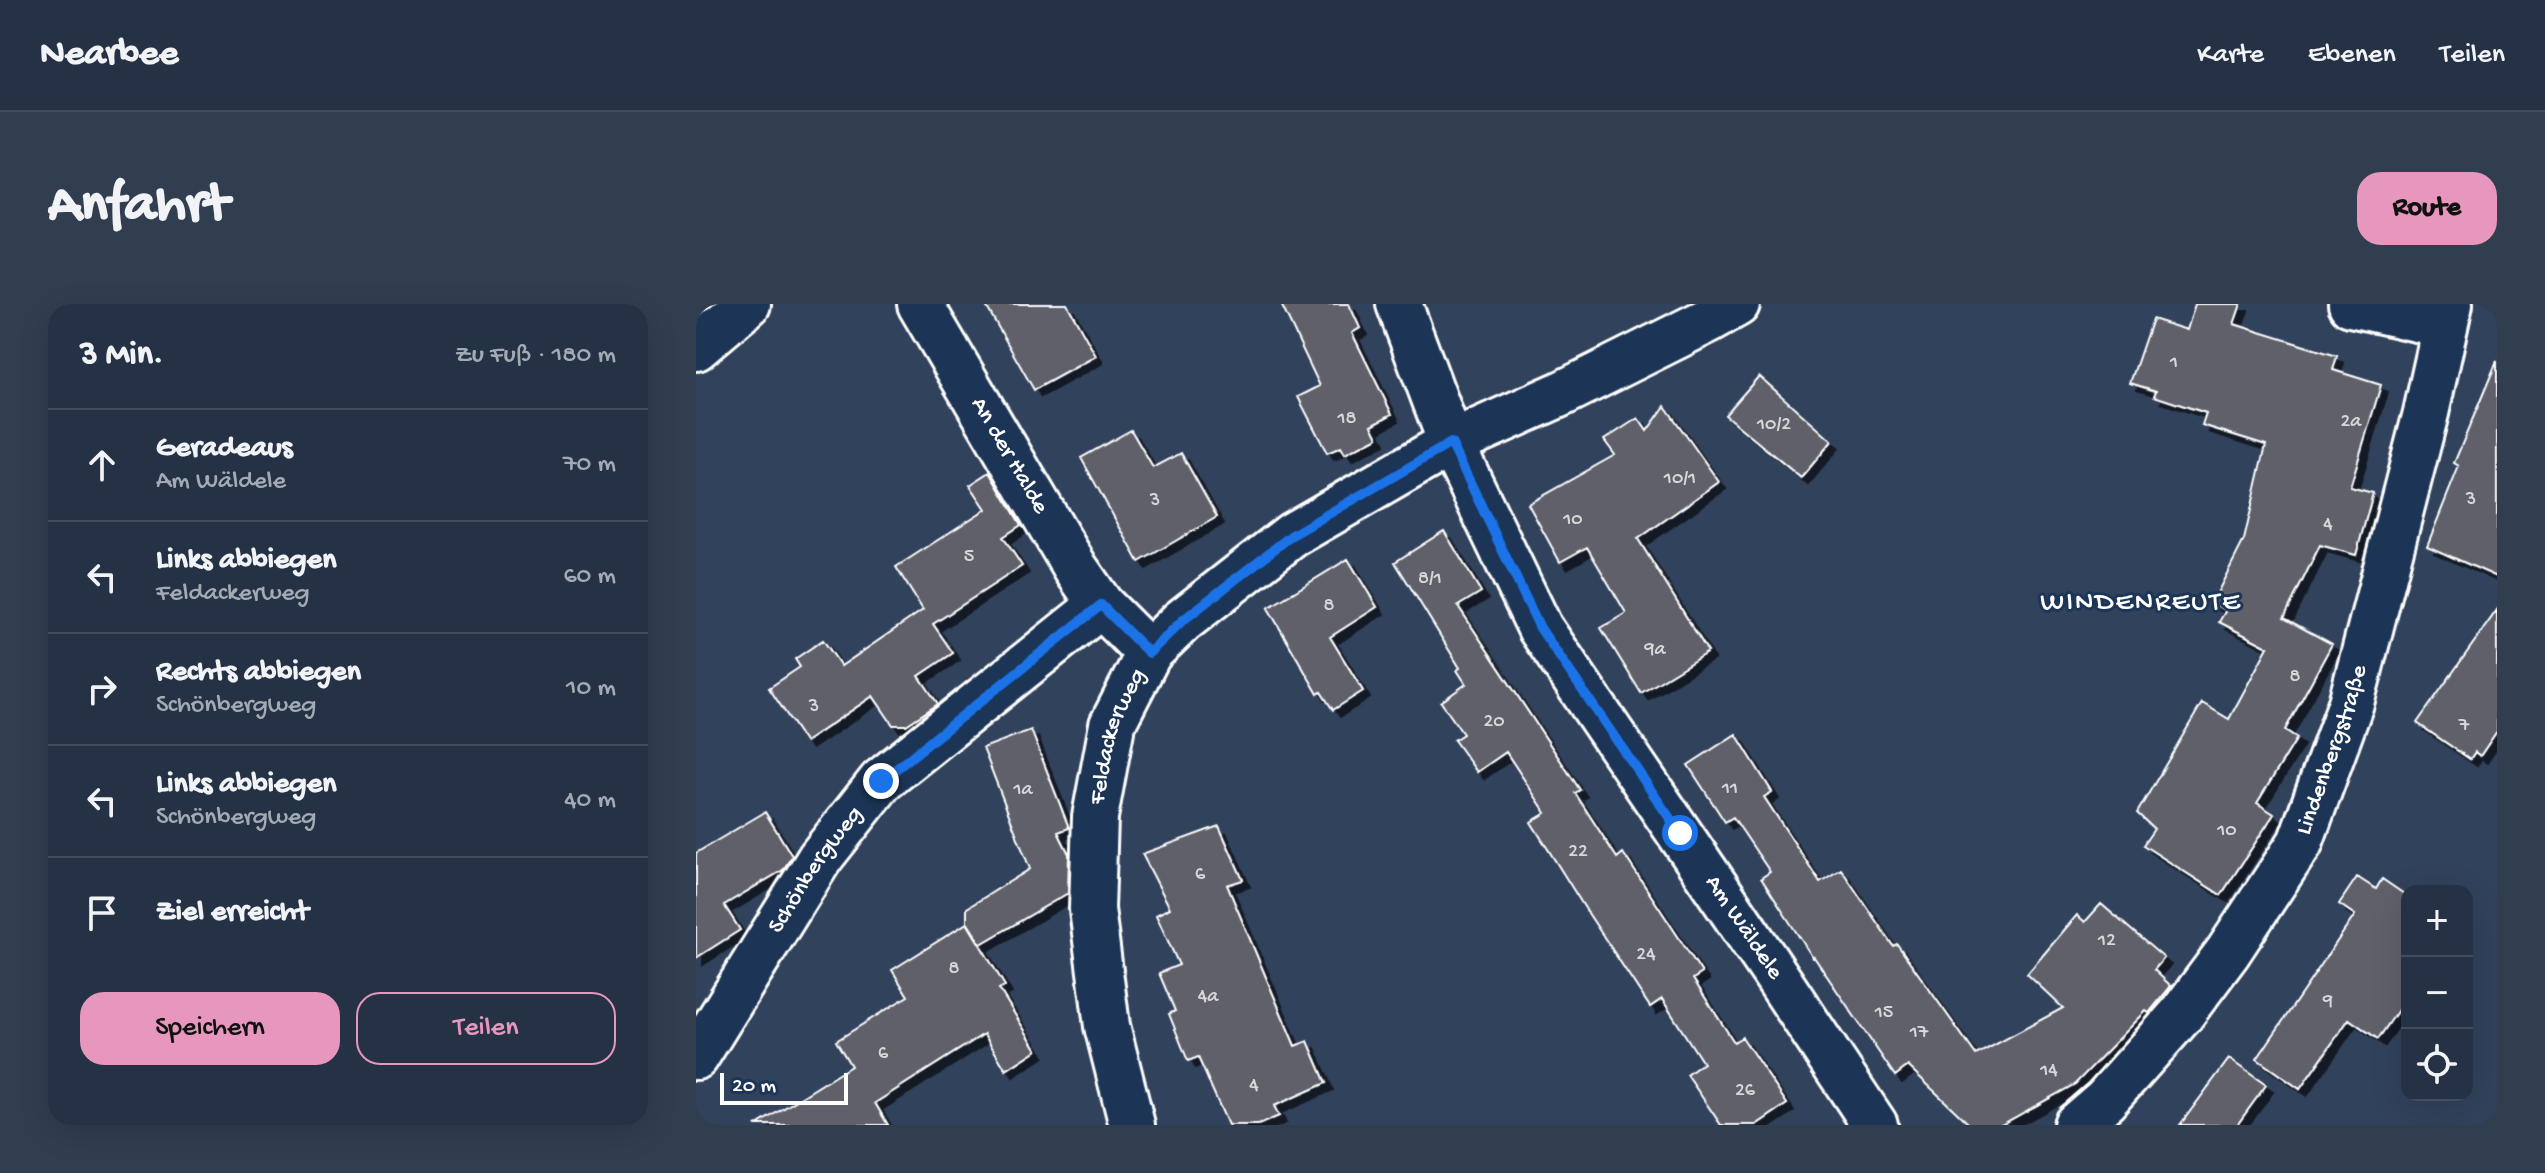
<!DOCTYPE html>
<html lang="de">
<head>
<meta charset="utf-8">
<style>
	body { margin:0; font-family:"Gochi Hand",sans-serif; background:#313e50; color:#f1f3f6 }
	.controls { position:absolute; right:24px; bottom:24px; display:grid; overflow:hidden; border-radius:16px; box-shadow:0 8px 32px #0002 }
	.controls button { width:72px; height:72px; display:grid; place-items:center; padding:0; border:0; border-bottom:2px solid #424d5e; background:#253245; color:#f1f3f6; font:40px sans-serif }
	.scale { position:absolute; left:24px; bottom:20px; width:128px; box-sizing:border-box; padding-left:8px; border:4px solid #fff; border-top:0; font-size:22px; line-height:28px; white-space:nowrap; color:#fff; -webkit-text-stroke:6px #1d3557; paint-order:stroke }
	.stop { position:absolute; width:24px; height:24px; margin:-18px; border:6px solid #1a73e8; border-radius:50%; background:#fff }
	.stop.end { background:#1a73e8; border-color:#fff; box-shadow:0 2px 8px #0008 }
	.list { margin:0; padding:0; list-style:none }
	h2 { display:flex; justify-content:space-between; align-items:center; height:104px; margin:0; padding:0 32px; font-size:34px }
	h2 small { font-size:26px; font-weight:400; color:#a3aab3 }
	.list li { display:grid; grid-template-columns:52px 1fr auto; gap:24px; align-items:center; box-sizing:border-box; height:112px; padding:0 32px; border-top:2px solid #424d5e }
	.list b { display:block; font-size:30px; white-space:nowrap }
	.list p { margin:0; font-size:26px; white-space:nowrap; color:#a3aab3 }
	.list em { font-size:26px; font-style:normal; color:#a3aab3 }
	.actions { display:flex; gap:16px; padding:24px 32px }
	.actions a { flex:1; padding:18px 0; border:2px solid #e797bd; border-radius:24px; text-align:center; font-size:28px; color:#e797bd }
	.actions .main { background:#e797bd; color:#111 }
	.icon { flex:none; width:44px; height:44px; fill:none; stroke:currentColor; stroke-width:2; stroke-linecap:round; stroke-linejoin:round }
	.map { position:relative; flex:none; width:1801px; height:821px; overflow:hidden; border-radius:24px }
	header { display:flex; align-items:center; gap:48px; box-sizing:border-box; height:112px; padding:0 40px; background:#253245; border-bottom:2px solid #424d5e }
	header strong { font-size:38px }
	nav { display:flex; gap:44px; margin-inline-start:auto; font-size:28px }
	.intro { display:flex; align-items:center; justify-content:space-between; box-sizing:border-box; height:192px; padding:0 48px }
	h1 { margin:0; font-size:56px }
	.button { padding:20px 36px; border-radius:24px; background:#e797bd; color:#111; font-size:28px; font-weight:700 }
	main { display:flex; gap:48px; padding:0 48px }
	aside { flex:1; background:#253245; border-radius:24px; box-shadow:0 8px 32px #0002 }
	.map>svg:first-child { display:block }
	.building { fill:#5f6069; stroke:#fff; stroke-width:2; filter:url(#shadow) }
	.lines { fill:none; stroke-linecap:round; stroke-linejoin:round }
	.street-casing { stroke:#fff; stroke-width:50 }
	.street { stroke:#1d3557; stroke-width:44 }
	.route { stroke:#1a73e8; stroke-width:10 }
	.labels { text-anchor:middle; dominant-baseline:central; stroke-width:6; stroke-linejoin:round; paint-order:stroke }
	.number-label { font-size:20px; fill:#d7d7da }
	.street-label { font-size:24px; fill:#fff; stroke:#1d3557 }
	.quarter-label { font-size:28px; letter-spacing:2px; fill:#fff; stroke:#1d3557 }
</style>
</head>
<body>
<header>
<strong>Nearbee</strong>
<nav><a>Karte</a><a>Ebenen</a><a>Teilen</a></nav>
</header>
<div class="intro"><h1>Anfahrt</h1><a class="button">Route</a></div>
<main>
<aside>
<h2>3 Min.<small>Zu Fuß · 180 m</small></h2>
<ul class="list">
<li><svg class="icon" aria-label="ahead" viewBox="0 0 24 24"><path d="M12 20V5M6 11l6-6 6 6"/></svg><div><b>Geradeaus</b><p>Am Wäldele</p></div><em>70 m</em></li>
<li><svg class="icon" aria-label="left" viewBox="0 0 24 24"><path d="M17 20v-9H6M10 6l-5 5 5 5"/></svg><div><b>Links abbiegen</b><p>Feldackerweg</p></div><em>60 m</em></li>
<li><svg class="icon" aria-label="right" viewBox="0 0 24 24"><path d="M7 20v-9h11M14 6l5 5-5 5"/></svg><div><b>Rechts abbiegen</b><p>Schönbergweg</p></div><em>10 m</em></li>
<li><svg class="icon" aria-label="left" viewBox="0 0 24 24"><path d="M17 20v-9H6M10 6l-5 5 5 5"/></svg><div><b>Links abbiegen</b><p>Schönbergweg</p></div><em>40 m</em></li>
<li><svg class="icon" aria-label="arrive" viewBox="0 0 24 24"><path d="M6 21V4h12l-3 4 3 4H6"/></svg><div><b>Ziel erreicht</b></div></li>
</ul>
<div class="actions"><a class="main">Speichern</a><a>Teilen</a></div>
</aside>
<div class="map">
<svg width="1801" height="821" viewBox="0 0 1801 821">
	<defs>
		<filter id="shadow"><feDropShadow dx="7" dy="7" stdDeviation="0" flood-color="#0009"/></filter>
	</defs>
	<rect width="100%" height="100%" fill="#31425c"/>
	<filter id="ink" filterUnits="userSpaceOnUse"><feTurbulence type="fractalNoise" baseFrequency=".0125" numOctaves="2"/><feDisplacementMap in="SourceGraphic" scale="16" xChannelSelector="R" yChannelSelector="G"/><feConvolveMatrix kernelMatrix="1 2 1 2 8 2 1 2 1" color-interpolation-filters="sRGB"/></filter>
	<g filter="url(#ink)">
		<path class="building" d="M 289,0 L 371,0 L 400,52 L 338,86 Z
			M 585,0 L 653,0 L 664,24 L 656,29 L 696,110 L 676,121 L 682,133 L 649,150 L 645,143 L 631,149 L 602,93 L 624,82 Z
			M 1499,0 L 1545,0 L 1538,20 L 1641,52 L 1637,66 L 1685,81 L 1654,183 L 1677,189 L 1660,251 L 1624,241 L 1588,314 L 1636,340 L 1589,426 L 1601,434 L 1561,499 L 1578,510 L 1525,591 L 1447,541 L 1458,525 L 1441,509 L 1506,399 L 1533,415 L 1572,343 L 1523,318 L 1530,306 L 1516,299 L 1548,236 L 1570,141 L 1506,121 L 1510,109 L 1458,92 L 1460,87 L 1434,79 L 1456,15 L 1491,26 Z
			M 1801,57 L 1801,273 L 1731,242 L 1763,162 L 1758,159 Z
			M 1063,72 L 1136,137 L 1105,174 L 1029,111 Z
			M 969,102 L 1023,178 L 942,235 L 1012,348 L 945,389 L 905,324 L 930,309 L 891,243 L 864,258 L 832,200 L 919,151 L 908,136 L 942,114 L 951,127 Z
			M 435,126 L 457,164 L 485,149 L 521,213 L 443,258 L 385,154 Z
			M 294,168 L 325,221 L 307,233 L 326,262 L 237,320 L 257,349 L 223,372 L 242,400 L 210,421 L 197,421 L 177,392 L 109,438 L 73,384 L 104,363 L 99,355 L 127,336 L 145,362 L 227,306 L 200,263 L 290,205 L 274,181 Z
			M 748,227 L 785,288 L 762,302 L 884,486 L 879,489 L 921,554 L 927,549 L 1006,669 L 997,675 L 1038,738 L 1046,733 L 1091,800 L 1060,821 L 1025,821 L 991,771 L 1007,759 L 966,695 L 954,703 L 890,606 L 835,518 L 850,509 L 810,448 L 781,468 L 758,436 L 767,430 L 745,398 L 770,380 L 761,366 L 764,364 L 699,258 Z
			M 652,255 L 681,303 L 634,333 L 667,387 L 637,406 L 625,388 L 622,390 L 572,304 Z
			M 1801,306 L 1801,427 L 1784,452 L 1779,448 L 1774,455 L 1721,419 Z
			M 335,426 L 373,524 L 362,528 L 373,550 L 372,589 L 285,640 L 271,618 L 271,604 L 334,565 L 287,444 Z
			M 1040,430 L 1076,488 L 1068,493 L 1124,578 L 1145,565 L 1197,642 L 1201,640 L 1280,751 L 1367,704 L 1331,670 L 1381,611 L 1389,618 L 1405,600 L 1468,654 L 1458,666 L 1475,682 L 1453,709 L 1450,707 L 1379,780 L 1305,821 L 1274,821 L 1212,762 L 1199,772 L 1118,653 L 1117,654 L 1065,574 L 1074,568 L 1037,513 L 1029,518 L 992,461 Z
			M 69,508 L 96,552 L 87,566 L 28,601 L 44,626 L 0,654 L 0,549 Z
			M 523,522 L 547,576 L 531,581 L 599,742 L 612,737 L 630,779 L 578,802 L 583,812 L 562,821 L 532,821 L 502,753 L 492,757 L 473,710 L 479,707 L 463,669 L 483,661 L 460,611 L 474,604 L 446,550 Z
			M 1661,573 L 1680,585 L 1686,575 L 1711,592 L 1711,693 L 1682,735 L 1653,715 L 1604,785 L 1561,755 L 1659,611 L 1643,600 Z
			M 271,619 L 309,682 L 303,685 L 341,746 L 310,766 L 288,730 L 179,799 L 192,821 L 61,821 L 155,762 L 140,737 L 212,692 L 196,666 Z
			M 1533,755 L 1570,781 L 1541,821 L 1484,821 Z"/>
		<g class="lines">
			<defs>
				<g id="street">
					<path id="s1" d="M 224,0 L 380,265 L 405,301"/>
					<path id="s2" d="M 703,0 L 755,139 L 844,324 L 1077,667 L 1179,821"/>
					<path d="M 1655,0 L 1748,21"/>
					<path d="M 0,44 L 52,0"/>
					<path id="s3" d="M 0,753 L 124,554 L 185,477 L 405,301 L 453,349"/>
					<path id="s4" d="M 436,821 L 411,722 L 396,605 L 399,513 L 416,421 L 453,349 L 486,317 L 596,231 L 755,139 L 865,90 L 1011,17 L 1041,0"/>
					<path id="s5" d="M 1380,821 L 1409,796 L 1485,711 L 1532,648 L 1604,539 L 1655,399 L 1730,109 L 1754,0"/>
				</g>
			</defs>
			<use href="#street" class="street-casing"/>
			<use href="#street" class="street"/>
		</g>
	</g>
	<g class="lines" filter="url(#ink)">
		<path class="route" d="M 185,477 L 405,301 L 453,349 L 486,317 L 596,231 L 755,139 L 844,324 L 984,529"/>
	</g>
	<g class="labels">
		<g class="number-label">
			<text x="1478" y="59">1</text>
			<text x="651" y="115">18</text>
			<text x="1655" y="118">2a</text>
			<text x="1078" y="121">10/2</text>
			<text x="984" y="175">10/1</text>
			<text x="1775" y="196">3</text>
			<text x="459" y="197">3</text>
			<text x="877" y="216">10</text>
			<text x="1632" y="221">4</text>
			<text x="273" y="253">5</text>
			<text x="734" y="275">8/1</text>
			<text x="633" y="302">8</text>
			<text x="959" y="346">9a</text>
			<text x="1599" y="373">8</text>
			<text x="118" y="403">3</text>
			<text x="798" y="418">20</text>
			<text x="1768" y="422">7</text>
			<text x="1034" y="485">11</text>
			<text x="327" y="486">1a</text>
			<text x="1531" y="527">10</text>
			<text x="882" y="548">22</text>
			<text x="504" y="571">6</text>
			<text x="1411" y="637">12</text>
			<text x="950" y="651">24</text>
			<text x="258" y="665">8</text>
			<text x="512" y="693">4a</text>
			<text x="1632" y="698">9</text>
			<text x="1188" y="709">15</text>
			<text x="1223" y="729">17</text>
			<text x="187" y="750">6</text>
			<text x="1353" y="767">14</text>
			<text x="558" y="782">4</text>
			<text x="1049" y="787">26</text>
		</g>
		<g class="street-label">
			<text stroke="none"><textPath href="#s1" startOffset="176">An der Halde</textPath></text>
			<text stroke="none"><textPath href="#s4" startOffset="396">Feldackerweg</textPath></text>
			<text stroke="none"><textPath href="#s5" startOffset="460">Lindenbergstraße</textPath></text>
			<text stroke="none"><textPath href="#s3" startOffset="222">Schönbergweg</textPath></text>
			<text stroke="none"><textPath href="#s2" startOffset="716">Am Wäldele</textPath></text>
		</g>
		<g class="quarter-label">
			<text x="1445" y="299">WINDENREUTE</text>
		</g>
	</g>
</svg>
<div class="controls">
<button>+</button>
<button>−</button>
<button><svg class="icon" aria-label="locate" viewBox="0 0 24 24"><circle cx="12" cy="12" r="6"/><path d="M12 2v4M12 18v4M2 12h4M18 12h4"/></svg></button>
</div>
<div class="scale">20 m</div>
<div class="stop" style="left:984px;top:529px"></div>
<div class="stop end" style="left:185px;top:477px"></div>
</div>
</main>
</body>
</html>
